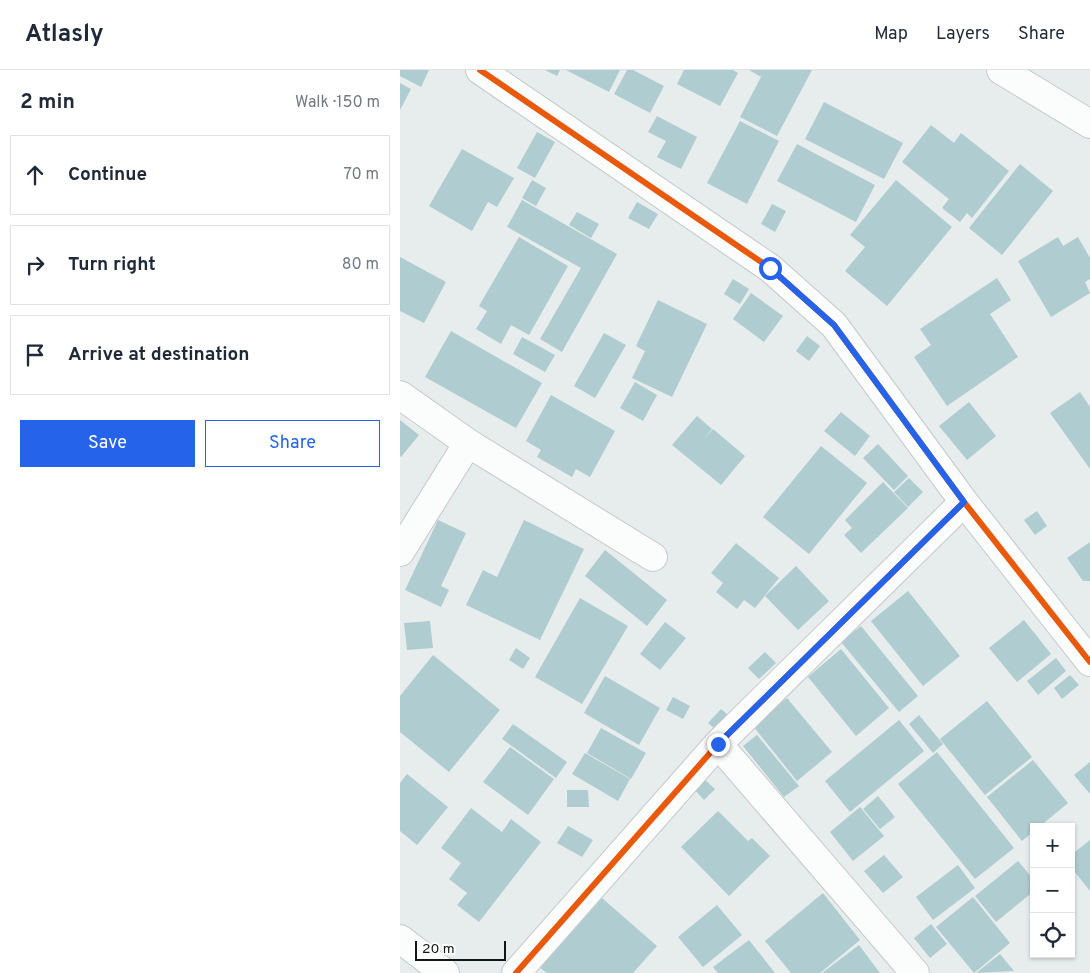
<!DOCTYPE html>
<html lang="en">
<head>
<meta charset="utf-8">
<style>
	body { margin:0; font-family:Overpass,sans-serif; background:#f6f6f7; color:#1f2937 }
	.controls { position:absolute; right:15px; bottom:15px; display:grid; overflow:hidden; border-radius:0px; box-shadow:0 1px 4px #0004 }
	.controls button { width:45px; height:45px; display:grid; place-items:center; padding:0; border:0; border-bottom:1px solid #e0e1e3; background:#fff; color:#1f2937; font:25px sans-serif }
	.scale { position:absolute; left:15px; bottom:12px; width:91px; box-sizing:border-box; padding-left:5px; border:2px solid #121615; border-top:0; font-size:14px; line-height:18px; white-space:nowrap; color:#121615; -webkit-text-stroke:4px #fff; paint-order:stroke }
	.stop { position:absolute; width:15px; height:15px; margin:-11px; border:4px solid #2563eb; border-radius:50%; background:#fff }
	.stop.end { background:#2563eb; border-color:#fff; box-shadow:0 1px 5px #0008 }
	.list { margin:0; padding:0; list-style:none }
	h2 { display:flex; justify-content:space-between; align-items:center; height:65px; margin:0; padding:0 20px; font-size:21px }
	h2 small { font-size:16px; font-weight:400; color:#747a83 }
	.list li { display:grid; grid-template-columns:32px 1fr auto; gap:15px; align-items:center; box-sizing:border-box; height:80px; margin:0 10px 10px; padding:0 10px; border:1px solid #e0e1e3; border-radius:0px }
	.list b { display:block; font-size:19px; white-space:nowrap }
	.list em { font-size:16px; font-style:normal; color:#747a83 }
	.actions { display:flex; gap:10px; padding:15px 20px }
	.actions a { flex:1; padding:11px 0; border:1px solid #2563eb; border-radius:0px; text-align:center; font-size:18px; color:#2563eb }
	.actions .main { background:#2563eb; color:#fff }
	.icon { flex:none; width:28px; height:28px; fill:none; stroke:currentColor; stroke-width:2; stroke-linecap:round; stroke-linejoin:round }
	.map { position:relative; flex:none; width:690px; height:903px; overflow:hidden }
	header { display:flex; align-items:center; gap:30px; box-sizing:border-box; height:70px; padding:0 25px; background:#fff; border-bottom:1px solid #e0e1e3 }
	header strong { font-size:24px }
	nav { display:flex; gap:28px; margin-inline-start:auto; font-size:18px }
	main { display:flex }
	aside { flex:1; background:#fff }
	.map>svg:first-child { display:block }
	.building { fill:#afccd0 }
	.lines { fill:none; stroke-linecap:round; stroke-linejoin:round }
	.minor-casing { stroke:#c5c9c8; stroke-width:30 }
	.minor { stroke:#fbfcfc; stroke-width:28 }
	.cycleway-casing { stroke:#fff; stroke-width:9 }
	.cycleway { stroke:#e8590c; stroke-width:6 }
	.route { stroke:#2563eb; stroke-width:6 }
</style>
</head>
<body>
<header>
<strong>Atlasly</strong>
<nav><a>Map</a><a>Layers</a><a>Share</a></nav>
</header>
<main>
<aside>
<h2>2 min<small>Walk · 150 m</small></h2>
<ul class="list">
<li><svg class="icon" aria-label="ahead" viewBox="0 0 24 24"><path d="M12 20V5M6 11l6-6 6 6"/></svg><div><b>Continue</b></div><em>70 m</em></li>
<li><svg class="icon" aria-label="right" viewBox="0 0 24 24"><path d="M7 20v-9h11M14 6l5 5-5 5"/></svg><div><b>Turn right</b></div><em>80 m</em></li>
<li><svg class="icon" aria-label="arrive" viewBox="0 0 24 24"><path d="M6 21V4h12l-3 4 3 4H6"/></svg><div><b>Arrive at destination</b></div></li>
</ul>
<div class="actions"><a class="main">Save</a><a>Share</a></div>
</aside>
<div class="map">
<svg width="690" height="903" viewBox="0 0 690 903">
	<rect width="100%" height="100%" fill="#e7edec"/>
	<path class="building" d="M 0,0 L 29,0 L 21,17 L 0,6 Z
		M 145,0 L 160,0 L 157,6 Z
		M 166,0 L 220,0 L 209,22 Z
		M 227,0 L 233,0 L 264,16 L 250,43 L 214,24 Z
		M 284,0 L 333,0 L 338,3 L 320,36 L 277,14 Z
		M 349,0 L 412,0 L 377,66 L 340,47 L 361,7 Z
		M 0,13 L 11,19 L 0,40 Z
		M 424,32 L 503,73 L 484,109 L 405,69 Z
		M 257,46 L 297,67 L 281,99 L 257,87 L 266,71 L 248,62 Z
		M 340,51 L 379,71 L 347,134 L 307,113 Z
		M 531,55 L 554,73 L 561,63 L 609,101 L 572,148 L 567,143 L 560,152 L 542,138 L 549,129 L 502,92 Z
		M 137,62 L 155,72 L 135,108 L 117,98 Z
		M 397,74 L 475,115 L 456,152 L 377,111 Z
		M 62,79 L 114,108 L 97,137 L 88,132 L 72,161 L 29,136 Z
		M 620,94 L 653,121 L 602,185 L 569,158 Z
		M 132,110 L 146,118 L 136,136 L 122,128 Z
		M 496,110 L 552,157 L 487,236 L 445,201 L 465,177 L 450,165 Z
		M 122,130 L 217,184 L 162,282 L 140,269 L 181,198 L 107,157 Z
		M 237,132 L 258,144 L 249,159 L 228,148 Z
		M 372,134 L 386,141 L 375,162 L 361,154 Z
		M 177,142 L 199,154 L 191,168 L 169,155 Z
		M 119,167 L 168,196 L 129,265 L 111,255 L 101,274 L 76,259 L 87,241 L 79,236 Z
		M 658,167 L 663,176 L 678,167 L 690,188 L 690,209 L 685,212 L 690,223 L 651,247 L 618,191 Z
		M 0,187 L 46,212 L 24,253 L 0,241 Z
		M 597,208 L 611,230 L 590,244 L 618,287 L 547,336 L 514,287 L 531,275 L 520,259 Z
		M 333,209 L 349,219 L 340,234 L 324,224 Z
		M 351,223 L 383,246 L 364,272 L 333,249 Z
		M 258,230 L 307,254 L 272,327 L 232,308 L 245,281 L 236,276 Z
		M 51,261 L 142,313 L 116,358 L 25,307 Z
		M 204,263 L 226,275 L 195,328 L 174,316 Z
		M 407,266 L 420,276 L 409,291 L 396,281 Z
		M 122,267 L 155,285 L 145,302 L 113,284 Z
		M 235,312 L 257,325 L 243,351 L 220,338 Z
		M 680,322 L 690,337 L 690,399 L 650,343 Z
		M 151,325 L 215,361 L 190,407 L 176,399 L 172,407 L 137,387 L 141,380 L 126,371 Z
		M 569,332 L 596,366 L 567,390 L 539,356 Z
		M 441,342 L 470,366 L 455,386 L 424,361 Z
		M 297,346 L 312,359 L 304,369 L 313,359 L 345,386 L 321,415 L 272,375 Z
		M 0,350 L 19,365 L 1,387 L 0,386 Z
		M 478,374 L 508,406 L 494,420 L 463,388 Z
		M 421,376 L 467,413 L 409,484 L 363,447 Z
		M 509,408 L 523,422 L 508,437 L 494,422 Z
		M 483,412 L 508,438 L 461,483 L 444,465 L 452,458 L 445,450 Z
		M 637,441 L 647,456 L 635,465 L 624,450 Z
		M 38,450 L 66,463 L 41,516 L 49,520 L 41,537 L 5,520 Z
		M 124,450 L 184,479 L 140,570 L 66,535 L 83,500 L 97,507 Z
		M 690,472 L 690,511 L 683,511 L 667,488 Z
		M 336,473 L 379,508 L 355,538 L 344,530 L 337,539 L 316,522 L 323,513 L 311,503 Z
		M 205,480 L 267,530 L 247,556 L 185,506 Z
		M 396,496 L 429,531 L 398,560 L 365,526 Z
		M 508,521 L 560,586 L 523,616 L 471,551 Z
		M 180,528 L 228,556 L 182,634 L 135,607 Z
		M 624,550 L 651,584 L 617,612 L 589,578 Z
		M 30,551 L 33,578 L 7,580 L 4,553 Z
		M 265,552 L 286,568 L 260,600 L 240,584 Z
		M 461,556 L 518,626 L 499,642 L 441,572 Z
		M 116,578 L 130,588 L 123,599 L 109,590 Z
		M 441,579 L 489,638 L 456,666 L 408,607 Z
		M 365,582 L 376,593 L 359,609 L 348,598 Z
		M 33,585 L 100,640 L 49,702 L 0,662 L 0,626 Z
		M 656,588 L 666,601 L 638,625 L 627,611 Z
		M 670,605 L 679,615 L 662,629 L 654,618 Z
		M 205,606 L 260,638 L 239,675 L 184,643 Z
		M 273,627 L 290,636 L 283,649 L 266,640 Z
		M 387,628 L 432,682 L 397,711 L 353,656 Z
		M 587,631 L 632,687 L 585,725 L 540,669 Z
		M 321,639 L 328,645 L 315,659 L 308,653 Z
		M 519,645 L 543,674 L 533,683 L 509,654 Z
		M 499,650 L 524,681 L 450,742 L 425,711 Z
		M 113,654 L 167,692 L 156,708 L 102,669 Z
		M 201,658 L 246,683 L 231,709 L 187,683 Z
		M 357,665 L 399,716 L 384,727 L 343,676 Z
		M 110,677 L 154,709 L 128,745 L 83,712 Z
		M 537,682 L 614,778 L 575,809 L 498,714 Z
		M 185,683 L 230,709 L 218,731 L 172,704 Z
		M 633,690 L 668,733 L 639,757 L 634,757 L 634,761 L 622,771 L 587,727 Z
		M 690,692 L 690,724 L 674,705 Z
		M 7,704 L 48,737 L 17,775 L 0,761 L 0,713 Z
		M 304,709 L 315,719 L 304,730 L 294,719 Z
		M 167,720 L 188,720 L 189,737 L 167,737 Z
		M 478,726 L 495,747 L 480,759 L 463,739 Z
		M 460,737 L 484,766 L 453,791 L 430,762 Z
		M 71,738 L 102,762 L 111,749 L 141,772 L 79,852 L 57,835 L 67,823 L 49,809 L 61,793 L 41,778 Z
		M 318,741 L 348,771 L 352,768 L 370,786 L 329,826 L 281,777 Z
		M 168,756 L 193,770 L 182,787 L 157,773 Z
		M 690,770 L 690,821 L 671,797 L 671,785 Z
		M 484,785 L 503,807 L 483,823 L 464,801 Z
		M 618,791 L 634,810 L 634,821 L 596,852 L 575,826 Z
		M 558,795 L 575,818 L 533,850 L 516,827 Z
		M 423,823 L 460,870 L 420,903 L 391,903 L 365,871 Z
		M 573,827 L 610,873 L 574,903 L 536,857 Z
		M 202,828 L 257,876 L 233,903 L 147,903 L 140,898 Z
		M 317,835 L 342,865 L 303,897 L 278,867 Z
		M 531,854 L 547,874 L 530,888 L 514,868 Z
		M 349,870 L 375,903 L 318,903 L 313,897 Z
		M 459,875 L 480,903 L 422,903 Z
		M 600,884 L 614,901 L 576,903 Z"/>
	<g class="lines">
		<defs>
			<path id="minor" d="M 80,0 L 370,198 L 434,255 L 564,432 L 690,592
				M 601,0 L 690,54
				M 0,325 L 68,373 L 253,487
				M 0,482 L 68,373
				M 318,674 L 515,903
				M 0,869 L 45,903
				M 116,903 L 318,674 L 564,432"/>
		</defs>
		<use href="#minor" class="minor-casing"/>
		<use href="#minor" class="minor"/>
		<defs>
			<path id="cycleway" d="M 80,0 L 370,198 L 434,255 L 564,432 L 690,592
				M 116,903 L 318,674 L 564,432"/>
		</defs>
		<use href="#cycleway" class="cycleway-casing"/>
		<use href="#cycleway" class="cycleway"/>
	</g>
	<g class="lines">
		<path class="route" d="M 318,674 L 564,432 L 434,255 L 370,198"/>
	</g>
</svg>
<div class="controls">
<button>+</button>
<button>−</button>
<button><svg class="icon" aria-label="locate" viewBox="0 0 24 24"><circle cx="12" cy="12" r="6"/><path d="M12 2v4M12 18v4M2 12h4M18 12h4"/></svg></button>
</div>
<div class="scale">20 m</div>
<div class="stop" style="left:370px;top:198px"></div>
<div class="stop end" style="left:318px;top:674px"></div>
</div>
</main>
</body>
</html>
